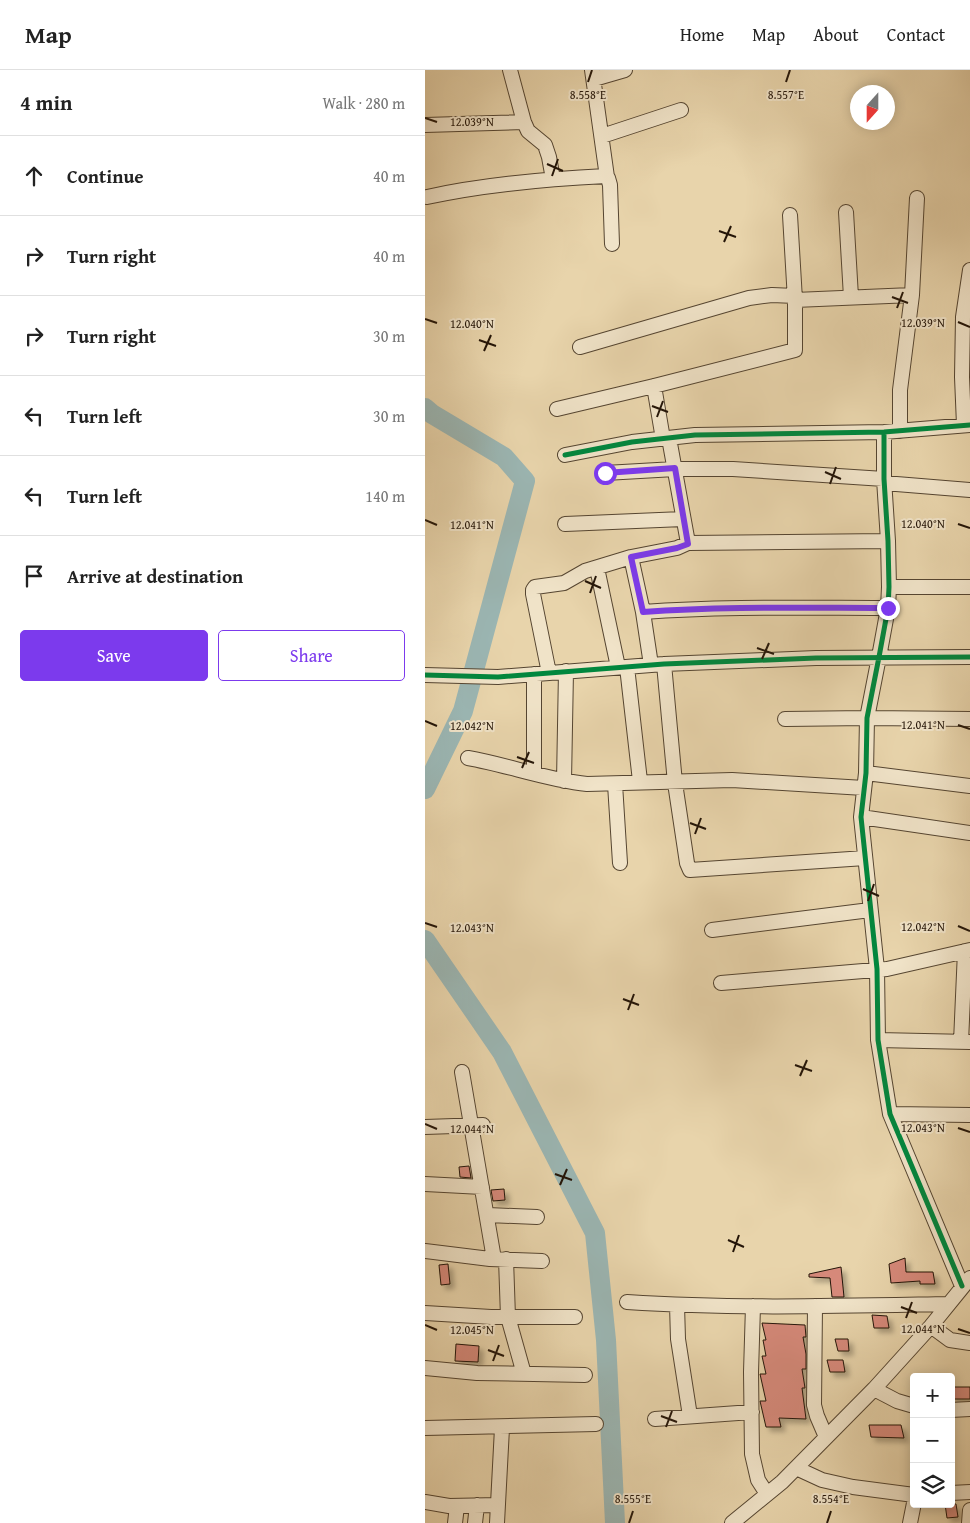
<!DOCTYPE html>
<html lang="en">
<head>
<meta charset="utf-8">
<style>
	body { margin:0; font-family:"Gentium Book Plus",serif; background:#f6f6f6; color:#222 }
	.controls { position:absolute; right:15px; bottom:15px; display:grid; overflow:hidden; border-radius:5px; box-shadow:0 2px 12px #0003 }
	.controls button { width:45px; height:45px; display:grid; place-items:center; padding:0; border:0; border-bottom:1px solid #e0e0e0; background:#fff; color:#222; font:25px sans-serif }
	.compass { position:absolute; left:425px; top:15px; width:45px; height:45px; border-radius:50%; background:#fff; box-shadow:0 2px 12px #0003; rotate:201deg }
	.stop { position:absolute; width:15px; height:15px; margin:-11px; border:4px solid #7c3aed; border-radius:50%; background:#fff }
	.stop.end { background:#7c3aed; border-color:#fff; box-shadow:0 1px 5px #0008 }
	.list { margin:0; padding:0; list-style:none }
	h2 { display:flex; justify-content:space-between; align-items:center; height:65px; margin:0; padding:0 20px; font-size:21px }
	h2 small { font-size:16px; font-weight:400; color:#767676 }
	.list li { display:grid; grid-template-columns:32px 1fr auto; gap:15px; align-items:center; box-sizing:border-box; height:80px; padding:0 20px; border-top:1px solid #e0e0e0 }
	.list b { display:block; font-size:19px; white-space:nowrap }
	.list em { font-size:16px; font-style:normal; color:#767676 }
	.actions { display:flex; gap:10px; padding:15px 20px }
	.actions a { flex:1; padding:11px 0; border:1px solid #7c3aed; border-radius:5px; text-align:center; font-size:18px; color:#7c3aed }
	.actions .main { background:#7c3aed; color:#fff }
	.icon { flex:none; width:28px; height:28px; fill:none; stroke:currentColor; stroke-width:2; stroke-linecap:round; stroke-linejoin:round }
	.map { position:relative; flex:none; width:545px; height:1453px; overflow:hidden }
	header { display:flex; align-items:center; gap:30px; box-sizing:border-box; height:70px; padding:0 25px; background:#fff; border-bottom:1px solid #e0e0e0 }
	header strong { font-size:24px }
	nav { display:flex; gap:28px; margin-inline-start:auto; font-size:18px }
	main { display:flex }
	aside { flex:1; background:#fff }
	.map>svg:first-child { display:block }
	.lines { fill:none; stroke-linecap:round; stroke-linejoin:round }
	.river { stroke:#9bb6b3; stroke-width:20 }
	.building { fill:#d6897a; stroke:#241508; filter:url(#shadow) }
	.street-casing { stroke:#554531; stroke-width:16 }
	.street { stroke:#f0e3c8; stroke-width:14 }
	.cycleway-casing { stroke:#f0e3c8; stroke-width:8 }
	.cycleway { stroke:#00873e; stroke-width:5 }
	.route { stroke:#7c3aed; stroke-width:6 }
	.ticks { fill:none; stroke:#241508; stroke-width:2 }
	.ticks-label { font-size:12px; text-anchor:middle; fill:#241508; stroke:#f0e3c8; stroke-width:4; stroke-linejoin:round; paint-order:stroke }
</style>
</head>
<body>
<header>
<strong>Map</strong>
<nav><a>Home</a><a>Map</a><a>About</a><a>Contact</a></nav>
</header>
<main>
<aside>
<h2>4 min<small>Walk · 280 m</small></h2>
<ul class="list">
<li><svg class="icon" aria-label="ahead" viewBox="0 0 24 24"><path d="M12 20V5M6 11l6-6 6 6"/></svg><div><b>Continue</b></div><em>40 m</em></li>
<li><svg class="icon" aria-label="right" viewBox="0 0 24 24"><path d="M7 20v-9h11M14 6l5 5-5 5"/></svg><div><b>Turn right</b></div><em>40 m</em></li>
<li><svg class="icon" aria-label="right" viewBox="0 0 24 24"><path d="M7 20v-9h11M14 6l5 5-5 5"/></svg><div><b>Turn right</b></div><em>30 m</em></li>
<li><svg class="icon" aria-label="left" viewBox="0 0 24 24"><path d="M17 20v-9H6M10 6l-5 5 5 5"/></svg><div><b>Turn left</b></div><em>30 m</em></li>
<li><svg class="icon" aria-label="left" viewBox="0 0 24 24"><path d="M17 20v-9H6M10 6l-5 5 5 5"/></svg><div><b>Turn left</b></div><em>140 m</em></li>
<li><svg class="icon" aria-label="arrive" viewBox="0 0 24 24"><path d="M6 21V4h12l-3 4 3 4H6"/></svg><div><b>Arrive at destination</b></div></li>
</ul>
<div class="actions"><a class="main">Save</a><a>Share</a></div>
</aside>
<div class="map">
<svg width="545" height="1453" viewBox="0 0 545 1453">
	<defs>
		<filter id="shadow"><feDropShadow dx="4.5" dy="4.5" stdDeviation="2.5" flood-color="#0004"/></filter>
	</defs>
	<rect width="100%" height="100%" fill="#e8d4ab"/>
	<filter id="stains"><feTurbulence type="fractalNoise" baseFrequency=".004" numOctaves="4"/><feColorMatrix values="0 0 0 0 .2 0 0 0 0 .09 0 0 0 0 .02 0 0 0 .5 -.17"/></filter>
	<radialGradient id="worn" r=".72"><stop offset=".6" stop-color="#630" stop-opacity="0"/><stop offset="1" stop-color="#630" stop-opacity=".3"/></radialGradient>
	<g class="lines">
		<path class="river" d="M 0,338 L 7,344 L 79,387 L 100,411 L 38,641 L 0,719
			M 0,870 L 77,982 L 170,1163 L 181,1270 L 190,1453"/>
	</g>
	<path class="building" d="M 44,1096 L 46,1108 L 35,1107 L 34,1097 Z
		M 79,1119 L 80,1130 L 68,1131 L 66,1120 Z
		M 480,1188 L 481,1202 L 508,1202 L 510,1214 L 495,1214 L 495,1211 L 466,1213 L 464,1194 Z
		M 23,1194 L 25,1214 L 16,1215 L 14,1195 Z
		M 416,1197 L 419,1227 L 407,1227 L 405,1208 L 384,1207 L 384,1204 Z
		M 447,1245 L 462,1246 L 464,1258 L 449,1258 Z
		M 337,1253 L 380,1255 L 381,1267 L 378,1267 L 381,1284 L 381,1299 L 377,1299 L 380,1318 L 377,1318 L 381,1349 L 354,1348 L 356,1357 L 341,1357 L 335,1331 L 341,1331 L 335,1304 L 341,1304 L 337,1286 L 341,1286 L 338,1270 L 341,1270 Z
		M 410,1269 L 423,1269 L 424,1281 L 413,1281 Z
		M 31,1274 L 54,1276 L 53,1292 L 30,1291 Z
		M 402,1290 L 418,1290 L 420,1302 L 405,1302 Z
		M 526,1317 L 545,1317 L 545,1329 L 526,1329 Z
		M 444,1355 L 476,1355 L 479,1368 L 446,1367 Z
		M 520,1434 L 531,1434 L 533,1447 L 522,1448 Z"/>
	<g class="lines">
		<defs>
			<path id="street" d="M 85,0 L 99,52 L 103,61 L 120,75 L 124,87 L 128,109
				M 167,0 L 182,107
				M 169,9 L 200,0
				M 0,55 L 99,52
				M 177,66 L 256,40
				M 2,127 C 61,114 121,109 181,106 L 183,108 L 185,115 L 187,174
				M 421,142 L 426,227
				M 370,230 L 487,225
				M 155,277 L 324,228 L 347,225 L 370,226
				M 229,316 L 238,369
				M 132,339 L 229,316 L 370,280 L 370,230 L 365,145
				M 539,355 L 537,307 L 538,247 L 545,200
				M 475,361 L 475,320 L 487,225 L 492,128
				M 459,362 L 459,409 L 463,471 L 464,517 L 463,538 L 454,587 L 442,648 L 441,703 L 436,747 L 452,899 L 453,970 L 465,1044 L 537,1216
				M 244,368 L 263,473
				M 140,385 L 207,372 L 270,365 L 459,362 L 545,355
				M 180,403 L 250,399 L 308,399 L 459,409
				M 459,413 L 545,420
				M 140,454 L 258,449
				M 206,487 L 218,542 L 226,595
				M 172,498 L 193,597
				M 464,517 L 545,517
				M 218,542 C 299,536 381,538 463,538
				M 239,594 L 250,713 L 262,793 L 265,800 L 440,788
				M 202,597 L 215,711
				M 124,603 L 108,524 L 108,520 L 110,517 L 139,513 L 160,501 L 206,487 L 252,478 L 263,473 L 463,471
				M 0,605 L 73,607 L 239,594 L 391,588 L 545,587
				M 360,649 L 442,648 L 545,649
				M 43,688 C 83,695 122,710 162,714 L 307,710 L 439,718
				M 109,703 L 109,604
				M 441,703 L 545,716
				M 139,711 L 141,601
				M 190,714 L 195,793
				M 436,747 L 545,763
				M 287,860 L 445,840
				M 296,913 L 462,899 L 545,880
				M 453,970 L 545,972
				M 536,972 L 540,881
				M 37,1002 L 69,1189
				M 465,1044 L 545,1045
				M 0,1057 L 58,1055
				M 0,1114 L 57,1117
				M 63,1145 L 112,1147
				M 0,1181 L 65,1189 L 117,1191
				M 81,1189 L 83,1247 L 99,1304
				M 202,1232 C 309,1239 416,1236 523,1234
				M 252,1235 L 253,1269 L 265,1346
				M 328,1236 L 326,1302 L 327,1384 L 333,1410 L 342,1424
				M 390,1236 L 389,1335 L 392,1346 L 401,1367
				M 0,1243 L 66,1247 L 150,1247
				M 506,1256 L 525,1270 L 545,1273
				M 0,1298 L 52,1303 L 160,1305
				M 449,1319 L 472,1331 L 489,1336
				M 526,1340 L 545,1339
				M 230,1349 L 327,1342
				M 0,1358 L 171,1354
				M 371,1398 L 397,1410 L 428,1417 L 489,1425
				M 526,1423 L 545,1422
				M 0,1432 L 24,1436 L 73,1435
				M 30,1453 L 32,1436
				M 50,1453 L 52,1435
				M 72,1453 L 77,1358
				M 307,1453 L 357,1412 L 449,1319 L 506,1256 L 545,1208
				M 485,1453 L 489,1433
				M 544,1453 L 545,1440"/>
		</defs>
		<use href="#street" class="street-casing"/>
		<use href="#street" class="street"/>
		<defs>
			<path id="cycleway" d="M 459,362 L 459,409 L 463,471 L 464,517 L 463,538 L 454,587 L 442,648 L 441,703 L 436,747 L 452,899 L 453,970 L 465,1044 L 537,1216
				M 140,385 L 207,372 L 270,365 L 459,362 L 545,355
				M 0,605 L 73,607 L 239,594 L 391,588 L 545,587"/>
		</defs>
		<use href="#cycleway" class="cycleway-casing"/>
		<use href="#cycleway" class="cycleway"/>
	</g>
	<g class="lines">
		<path class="route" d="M 180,403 L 250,398 L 263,474 L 252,478 L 206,487 L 218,542 C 299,536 381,538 463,538"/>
	</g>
	<path class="ticks" d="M 163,12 L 167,0M 361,12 L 365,0M 0,48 L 12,52M 122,94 L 138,101M 127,106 L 133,89M 294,161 L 311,167M 299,172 L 306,156M 467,227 L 483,233M 472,238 L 478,222M 0,249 L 12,253M 533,252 L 545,257M 54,270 L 71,276M 59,281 L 66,265M 227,336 L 243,342M 232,347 L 238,331M 400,402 L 416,409M 405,414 L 411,397M 0,450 L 12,455M 533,454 L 545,458M 160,511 L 176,518M 165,523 L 171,506M 332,578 L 349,584M 337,589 L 344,573M 0,651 L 12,656M 533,655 L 545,659M 92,687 L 109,693M 97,698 L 104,682M 265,753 L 281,759M 270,764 L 276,748M 438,819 L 454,826M 443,831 L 449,814M 0,853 L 12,857M 533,856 L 545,861M 198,929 L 214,935M 203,940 L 209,924M 370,995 L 387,1001M 375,1006 L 382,990M 0,1054 L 12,1059M 533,1058 L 545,1062M 130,1104 L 147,1110M 135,1115 L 142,1099M 303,1170 L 319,1177M 308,1182 L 314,1165M 476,1237 L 492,1243M 481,1248 L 487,1232M 0,1255 L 12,1260M 533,1259 L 545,1263M 63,1280 L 79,1286M 68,1291 L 74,1275M 236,1346 L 252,1352M 241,1357 L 247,1341M 204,1453 L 208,1441M 402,1453 L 406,1441"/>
	<g class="ticks-label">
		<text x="361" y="29">8.557°E</text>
		<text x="163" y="29">8.558°E</text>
		<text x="47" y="56">12.039°N</text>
		<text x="498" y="257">12.039°N</text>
		<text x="47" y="258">12.040°N</text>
		<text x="498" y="458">12.040°N</text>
		<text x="47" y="459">12.041°N</text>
		<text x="498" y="659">12.041°N</text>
		<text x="47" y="660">12.042°N</text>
		<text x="498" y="861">12.042°N</text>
		<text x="47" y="862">12.043°N</text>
		<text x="498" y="1062">12.043°N</text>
		<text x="47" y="1063">12.044°N</text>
		<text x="498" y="1263">12.044°N</text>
		<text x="47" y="1264">12.045°N</text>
		<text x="208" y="1433">8.555°E</text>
		<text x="406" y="1433">8.554°E</text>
	</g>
	<rect width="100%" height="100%" filter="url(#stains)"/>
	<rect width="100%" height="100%" fill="url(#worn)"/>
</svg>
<div class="controls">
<button>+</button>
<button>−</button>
<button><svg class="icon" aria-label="layers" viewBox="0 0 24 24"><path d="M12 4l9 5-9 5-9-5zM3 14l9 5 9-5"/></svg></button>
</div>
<svg class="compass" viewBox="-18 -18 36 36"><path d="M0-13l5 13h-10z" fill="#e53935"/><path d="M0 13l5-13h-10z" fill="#767676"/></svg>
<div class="stop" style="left:180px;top:403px"></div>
<div class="stop end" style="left:463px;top:538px"></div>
</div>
</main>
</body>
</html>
